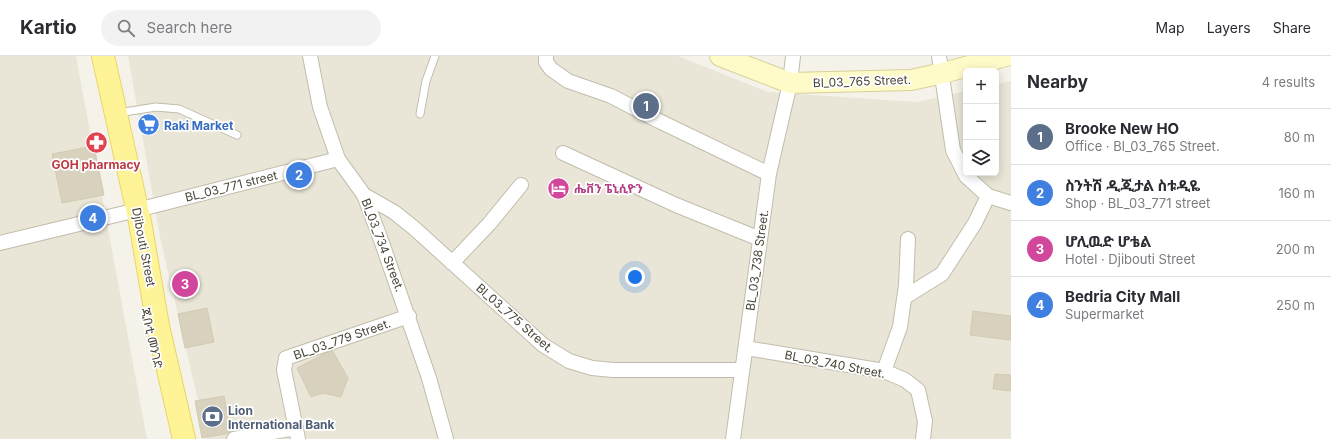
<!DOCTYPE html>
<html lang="en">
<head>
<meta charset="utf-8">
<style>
	body { margin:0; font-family:Inter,"Noto Sans Ethiopic",sans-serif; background:#f2f2f3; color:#2b2b33 }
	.controls { position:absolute; right:12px; top:12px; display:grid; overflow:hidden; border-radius:6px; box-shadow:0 2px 10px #0003 }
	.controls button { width:36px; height:36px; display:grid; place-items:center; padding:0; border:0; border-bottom:1px solid #e1e1e2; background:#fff; color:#2b2b33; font:20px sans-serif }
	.you { position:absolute; left:635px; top:221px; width:14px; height:14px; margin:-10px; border:3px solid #fff; border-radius:50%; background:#1a73e8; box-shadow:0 0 0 6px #1a73e833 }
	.badge { display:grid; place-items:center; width:26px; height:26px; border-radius:50%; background:#b45309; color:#fff; font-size:13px; font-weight:700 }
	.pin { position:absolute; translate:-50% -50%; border:2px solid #fff; box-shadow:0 1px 4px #0006 }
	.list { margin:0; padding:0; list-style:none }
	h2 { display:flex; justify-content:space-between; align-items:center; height:52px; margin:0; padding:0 16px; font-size:17px }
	h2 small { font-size:13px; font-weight:400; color:#7c7c81 }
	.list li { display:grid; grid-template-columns:26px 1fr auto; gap:12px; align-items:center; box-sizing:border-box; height:56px; padding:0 16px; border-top:1px solid #e1e1e2 }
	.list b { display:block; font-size:15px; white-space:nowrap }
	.list p { margin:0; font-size:13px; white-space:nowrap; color:#7c7c81 }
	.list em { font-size:13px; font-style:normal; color:#7c7c81 }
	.icon { flex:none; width:22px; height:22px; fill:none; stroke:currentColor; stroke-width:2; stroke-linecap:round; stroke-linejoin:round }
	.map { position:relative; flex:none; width:1011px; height:383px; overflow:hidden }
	header { display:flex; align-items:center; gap:24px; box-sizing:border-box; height:56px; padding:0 20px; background:#fff; border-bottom:1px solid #e1e1e2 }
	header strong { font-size:19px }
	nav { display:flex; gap:22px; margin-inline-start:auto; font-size:14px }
	.search { width:280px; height:36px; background:#f2f2f3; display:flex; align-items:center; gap:10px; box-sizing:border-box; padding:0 14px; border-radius:22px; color:#7c7c81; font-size:15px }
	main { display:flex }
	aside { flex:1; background:#fff }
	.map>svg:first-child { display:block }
	.residential { fill:#e9e6d7 }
	.building { fill:#d7d1be; stroke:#d2cbb1 }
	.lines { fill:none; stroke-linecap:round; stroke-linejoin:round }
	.lane-casing { stroke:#c1bdab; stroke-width:9 }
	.street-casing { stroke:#c1bdab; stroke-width:16 }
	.secondary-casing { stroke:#d6d098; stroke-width:22 }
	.primary-casing { stroke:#e7d665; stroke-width:24 }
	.lane { stroke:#fff; stroke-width:7 }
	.street { stroke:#fff; stroke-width:14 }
	.secondary { stroke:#fffbc9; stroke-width:20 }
	.primary { stroke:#fff398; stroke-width:22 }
	.labels { text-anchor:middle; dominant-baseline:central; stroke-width:3.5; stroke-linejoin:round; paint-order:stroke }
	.street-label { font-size:12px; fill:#494537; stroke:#fff }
	.shop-label { font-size:12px; font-weight:bold; fill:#366cbe; stroke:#fff; text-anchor:start }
	.health-label { font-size:12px; font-weight:bold; fill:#be3a42; stroke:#fff }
	.hotel-label { font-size:12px; font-weight:bold; fill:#b23c85; stroke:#fff; text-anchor:start }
	.service-label { font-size:12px; font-weight:bold; fill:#4e5e75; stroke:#fff; text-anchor:start }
</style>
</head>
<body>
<header>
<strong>Kartio</strong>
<div class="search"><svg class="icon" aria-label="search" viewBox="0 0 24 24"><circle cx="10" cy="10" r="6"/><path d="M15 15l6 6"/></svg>Search here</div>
<nav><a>Map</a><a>Layers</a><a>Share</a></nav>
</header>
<main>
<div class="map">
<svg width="1011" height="383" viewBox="0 0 1011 383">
	<rect width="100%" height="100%" fill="#f5f3e9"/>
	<path class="residential" d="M 0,0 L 76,0 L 147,383 L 0,383 Z
		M 128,0 L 678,0 L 768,36 L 917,46 L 966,35 L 966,117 L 996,117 L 996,28 L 1011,25 L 1011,383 L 207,383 L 161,186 Z"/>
	<path class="building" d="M 94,90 L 104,139 L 62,147 L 52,98 Z
		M 207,252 L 214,286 L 185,292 L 178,258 Z
		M 973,255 L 1011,260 L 1011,284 L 970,279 Z
		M 332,294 L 348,322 L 341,341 L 323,337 L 311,341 L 297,312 Z
		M 995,318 L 1011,319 L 1011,335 L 993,333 Z
		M 224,340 L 231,377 L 202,382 L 195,345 Z"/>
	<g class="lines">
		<defs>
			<path id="lane" d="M 118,57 L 156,51 L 179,53 L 237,79
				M 420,58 L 426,25 L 435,0"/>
			<path id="street" d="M 310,0 L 320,51 L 338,103 L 364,139 L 381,184 L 429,322 L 446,383
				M 546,0 L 546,6 L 551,13 L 568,25 L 611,40 L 659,65 L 769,118
				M 939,0 L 953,94 L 966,120 L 988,140 L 1011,147
				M 563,97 L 676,149 L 760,183
				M 364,139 L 394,156 L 414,172 L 543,289 L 569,305 L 592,312 L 613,314 L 742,314
				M 0,187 L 137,154 L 338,103
				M 452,207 L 489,168 L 521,129
				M 905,241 L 942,218 L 975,167 L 988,140
				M 746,292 L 884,315 L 905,324 L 918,334 L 925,365 L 923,383
				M 884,315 L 900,271 L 906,229 L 908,183
				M 234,383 L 296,372
				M 298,383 L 284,314 L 286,302 L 409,260
				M 733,383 L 769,118 L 790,27 L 793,0"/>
			<path id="secondary" d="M 720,0 L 790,27 L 911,24 L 943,17 L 1006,0"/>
			<path id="primary" d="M 103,0 L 140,166 L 158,270 L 184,383"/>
		</defs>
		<use href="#lane" class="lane-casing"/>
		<use href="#street" class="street-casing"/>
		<use href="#secondary" class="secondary-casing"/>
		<use href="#primary" class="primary-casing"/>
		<use href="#lane" class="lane"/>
		<use href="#street" class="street"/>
		<use href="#secondary" class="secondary"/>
		<use href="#primary" class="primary"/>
	</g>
	<defs>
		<symbol id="supermarket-disc" viewBox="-11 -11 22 22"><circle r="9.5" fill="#3f7fe0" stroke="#fff"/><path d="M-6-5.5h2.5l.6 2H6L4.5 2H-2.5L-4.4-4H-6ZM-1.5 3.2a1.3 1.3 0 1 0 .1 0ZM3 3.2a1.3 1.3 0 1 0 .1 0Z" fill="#fff"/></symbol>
		<symbol id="pharmacy-disc" viewBox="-11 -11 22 22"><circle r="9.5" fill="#e0444e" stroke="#fff"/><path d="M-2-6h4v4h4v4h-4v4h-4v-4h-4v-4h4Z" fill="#fff"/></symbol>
		<symbol id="hotel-disc" viewBox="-11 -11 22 22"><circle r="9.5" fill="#d1479c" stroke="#fff"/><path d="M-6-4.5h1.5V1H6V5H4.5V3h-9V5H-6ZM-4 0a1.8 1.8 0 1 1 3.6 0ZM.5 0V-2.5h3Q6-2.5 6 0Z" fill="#fff"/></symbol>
		<symbol id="bank-disc" viewBox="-11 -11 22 22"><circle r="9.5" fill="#5c6f8a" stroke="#fff"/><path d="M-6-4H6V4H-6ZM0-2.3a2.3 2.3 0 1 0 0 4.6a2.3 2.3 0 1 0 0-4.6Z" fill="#fff"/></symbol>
	</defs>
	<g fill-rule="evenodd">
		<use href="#supermarket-disc" x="136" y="56" width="25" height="25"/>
		<use href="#pharmacy-disc" x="84" y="74" width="25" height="25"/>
		<use href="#hotel-disc" x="546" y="120" width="25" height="25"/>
		<use href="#bank-disc" x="200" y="348" width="25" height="25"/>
	</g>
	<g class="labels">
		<g class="street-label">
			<text transform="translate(862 25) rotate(-2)">Bl_03_765 Street.</text>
			<text transform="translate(231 130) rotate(-14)">BL_03_771 street</text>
			<text transform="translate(383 189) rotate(69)">Bl_03_734 Street.</text>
			<text transform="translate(144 191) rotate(79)">Djibouti Street</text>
			<text transform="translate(757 204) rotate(-82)">BL_03_738 Street.</text>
			<text transform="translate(515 262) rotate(41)">Bl_03_775 Street.</text>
			<text transform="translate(152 282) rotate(77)">ጂቡቲ መንገድ</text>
			<text transform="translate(342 283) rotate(-19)">BL_03_779 Street.</text>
			<text transform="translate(835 308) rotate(11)">BL_03_740 Street.</text>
		</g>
		<g class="shop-label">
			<text x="164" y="69">Raki Market</text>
		</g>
		<g class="health-label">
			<text x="96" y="108">GOH pharmacy</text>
		</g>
		<g class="hotel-label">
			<text x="574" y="132">ሔቨን ፔኒሲዮን</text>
		</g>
		<g class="service-label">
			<text x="228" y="354">Lion<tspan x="228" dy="14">International Bank</tspan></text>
		</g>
	</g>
</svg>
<div class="controls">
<button>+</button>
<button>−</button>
<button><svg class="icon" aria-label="layers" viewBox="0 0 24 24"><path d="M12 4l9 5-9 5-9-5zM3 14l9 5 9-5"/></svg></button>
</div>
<div class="you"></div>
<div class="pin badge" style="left:646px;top:50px;background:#5c6f8a">1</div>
<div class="pin badge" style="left:299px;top:119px;background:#3f7fe0">2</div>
<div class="pin badge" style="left:185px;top:228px;background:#d1479c">3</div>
<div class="pin badge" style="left:93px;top:162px;background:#3f7fe0">4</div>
</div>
<aside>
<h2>Nearby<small>4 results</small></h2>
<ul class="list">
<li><span class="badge" style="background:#5c6f8a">1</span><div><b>Brooke New HO</b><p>Office · Bl_03_765 Street.</p></div><em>80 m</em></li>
<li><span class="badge" style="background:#3f7fe0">2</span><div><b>ስንትሽ ዲጂታል ስቱዲዬ</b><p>Shop · BL_03_771 street</p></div><em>160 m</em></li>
<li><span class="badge" style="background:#d1479c">3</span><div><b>ሆሊዉድ ሆቴል</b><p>Hotel · Djibouti Street</p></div><em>200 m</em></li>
<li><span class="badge" style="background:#3f7fe0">4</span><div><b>Bedria City Mall</b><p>Supermarket</p></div><em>250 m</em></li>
</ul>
</aside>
</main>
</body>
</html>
